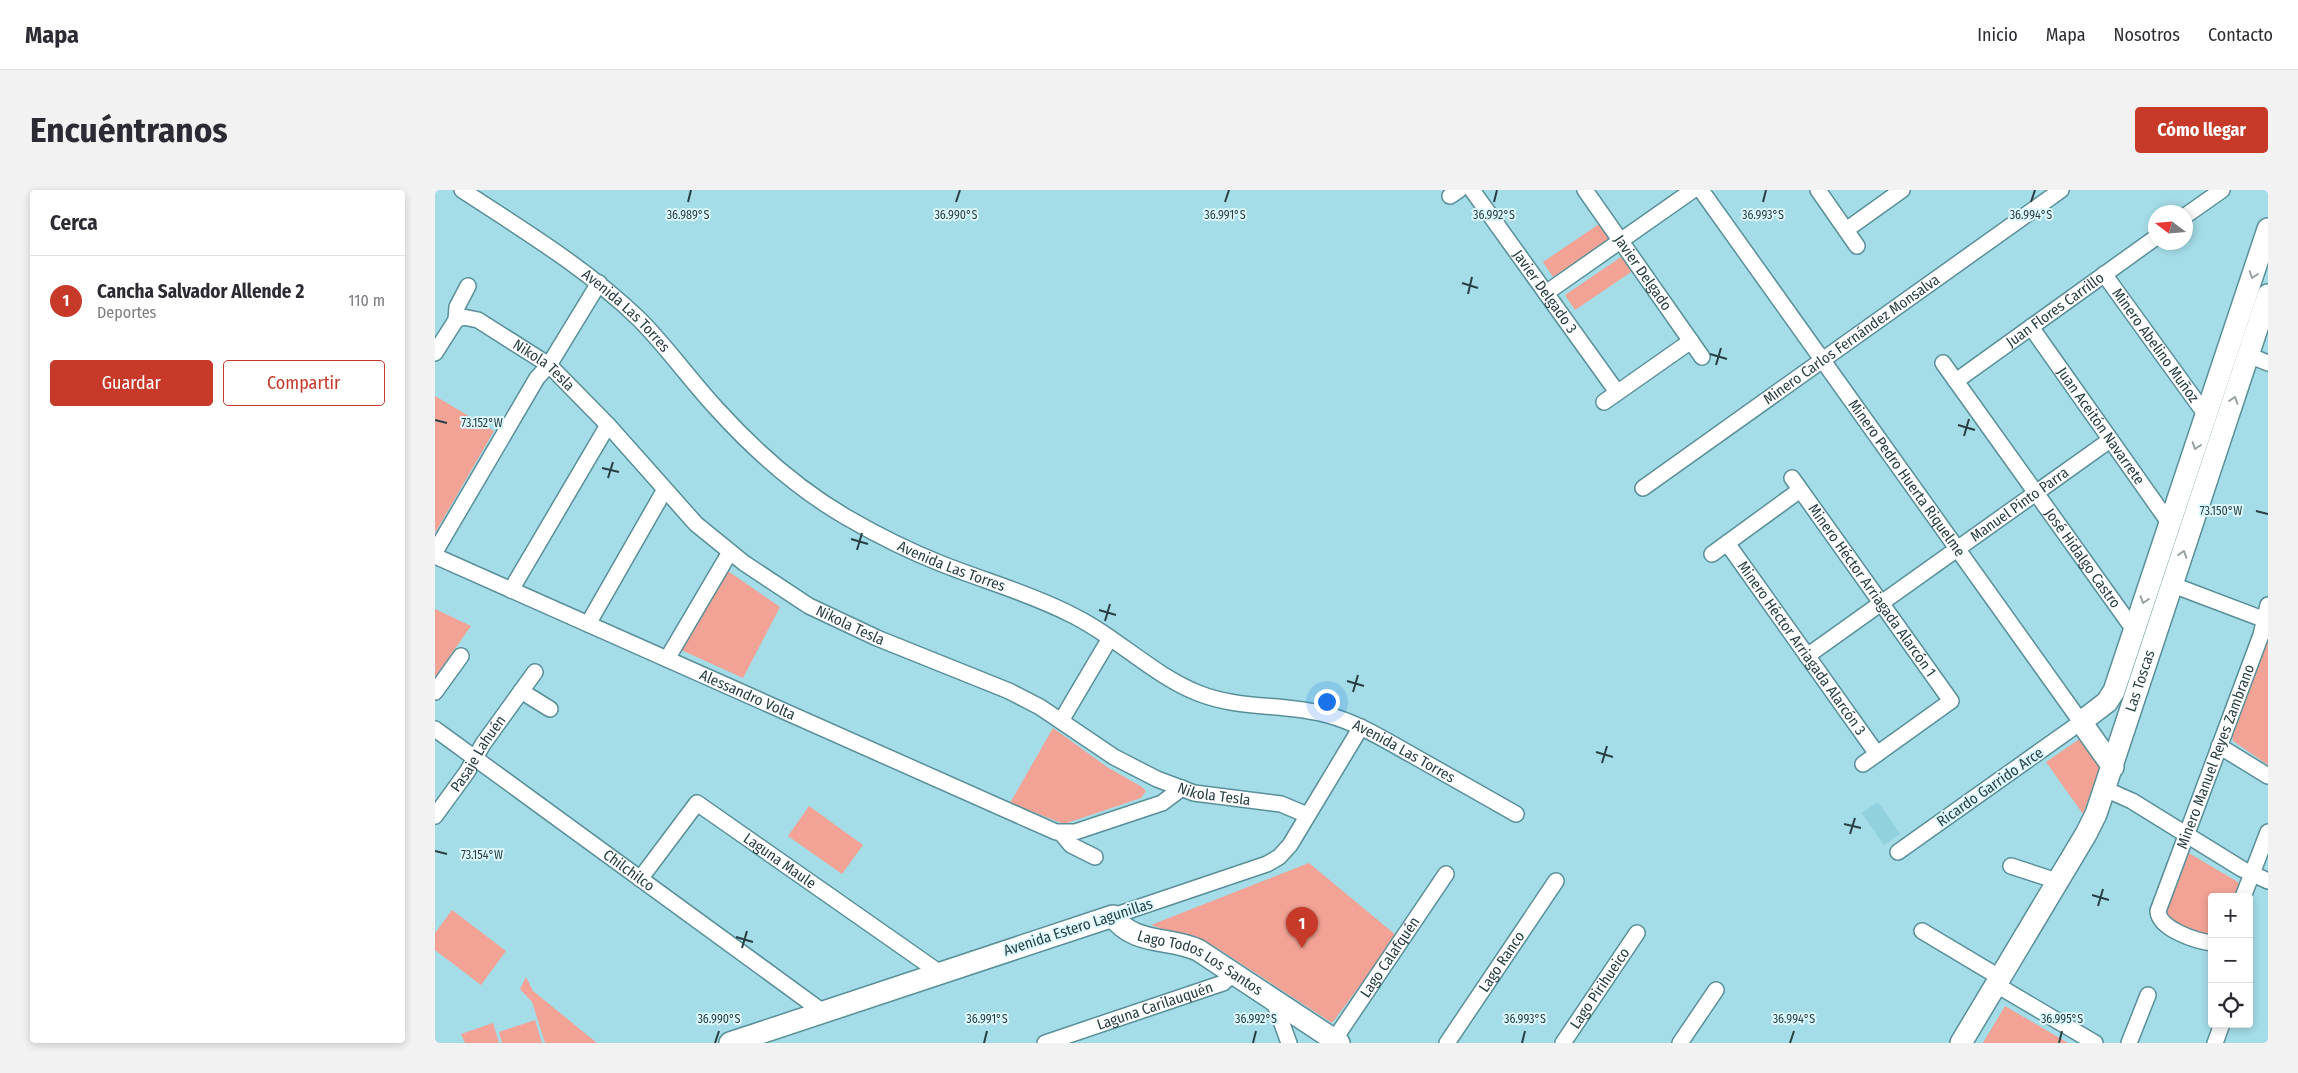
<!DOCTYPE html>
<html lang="es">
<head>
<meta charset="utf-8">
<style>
	body { margin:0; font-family:"Fira Sans Condensed",sans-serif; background:#f2f2f3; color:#2b2b33 }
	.controls { position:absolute; right:15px; bottom:15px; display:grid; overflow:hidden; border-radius:5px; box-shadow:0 2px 8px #0003 }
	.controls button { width:45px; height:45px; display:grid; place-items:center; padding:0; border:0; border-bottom:1px solid #e1e1e2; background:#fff; color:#2b2b33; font:25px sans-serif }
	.compass { position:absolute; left:1713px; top:15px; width:45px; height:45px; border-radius:50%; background:#fff; box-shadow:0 2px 8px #0003; rotate:286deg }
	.you { position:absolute; left:891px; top:511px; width:18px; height:18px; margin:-12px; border:4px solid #fff; border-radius:50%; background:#1a73e8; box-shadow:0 0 0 8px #1a73e833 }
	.badge { display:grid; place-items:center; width:32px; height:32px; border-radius:50%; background:#c73a2a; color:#fff; font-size:16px; font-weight:700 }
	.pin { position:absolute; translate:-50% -41px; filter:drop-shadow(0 1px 2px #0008) }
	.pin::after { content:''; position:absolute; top:26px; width:18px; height:15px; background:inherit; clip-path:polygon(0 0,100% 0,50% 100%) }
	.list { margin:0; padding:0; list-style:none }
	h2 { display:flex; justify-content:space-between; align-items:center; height:65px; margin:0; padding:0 20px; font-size:21px }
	h2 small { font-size:16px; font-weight:400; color:#7c7c81 }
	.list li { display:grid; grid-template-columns:32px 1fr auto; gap:15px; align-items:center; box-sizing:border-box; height:90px; padding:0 20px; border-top:1px solid #e1e1e2 }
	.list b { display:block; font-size:19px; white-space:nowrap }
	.list p { margin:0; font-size:16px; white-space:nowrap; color:#7c7c81 }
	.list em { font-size:16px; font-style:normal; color:#7c7c81 }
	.actions { display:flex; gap:10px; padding:15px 20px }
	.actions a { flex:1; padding:11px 0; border:1px solid #c73a2a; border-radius:5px; text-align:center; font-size:18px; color:#c73a2a }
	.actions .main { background:#c73a2a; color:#fff }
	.icon { flex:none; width:28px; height:28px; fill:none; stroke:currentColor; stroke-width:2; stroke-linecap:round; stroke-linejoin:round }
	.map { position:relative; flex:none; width:1833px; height:853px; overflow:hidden; border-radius:5px }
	header { display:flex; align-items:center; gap:30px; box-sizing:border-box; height:70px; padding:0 25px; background:#fff; border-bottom:1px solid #e1e1e2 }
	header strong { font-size:24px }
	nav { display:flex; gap:28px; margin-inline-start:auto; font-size:18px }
	.intro { display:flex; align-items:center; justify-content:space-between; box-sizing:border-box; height:120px; padding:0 30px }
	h1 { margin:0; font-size:35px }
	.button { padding:12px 22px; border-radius:5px; background:#c73a2a; color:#fff; font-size:18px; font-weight:700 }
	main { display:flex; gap:30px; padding:0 30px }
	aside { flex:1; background:#fff; border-radius:5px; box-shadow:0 2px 8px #0003 }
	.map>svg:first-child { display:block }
	.built { fill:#90d1dd }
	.green { fill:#f3a395 }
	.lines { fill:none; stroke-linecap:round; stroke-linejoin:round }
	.street-casing { stroke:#598f99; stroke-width:18 }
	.secondary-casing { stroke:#598f99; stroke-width:24 }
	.street { stroke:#fff; stroke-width:15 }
	.secondary { stroke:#fff; stroke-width:21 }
	.oneway { stroke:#949fa1 }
	.ticks { fill:none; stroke:#283f43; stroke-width:2 }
	.labels { text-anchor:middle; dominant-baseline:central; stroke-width:4; stroke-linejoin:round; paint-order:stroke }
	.street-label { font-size:15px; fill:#283f43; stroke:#dcf8fd }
	.ticks-label { font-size:12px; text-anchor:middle; fill:#283f43; stroke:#dcf8fd; stroke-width:4; stroke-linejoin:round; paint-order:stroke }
</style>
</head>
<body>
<header>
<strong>Mapa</strong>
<nav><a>Inicio</a><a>Mapa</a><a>Nosotros</a><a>Contacto</a></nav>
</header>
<div class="intro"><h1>Encuéntranos</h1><a class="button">Cómo llegar</a></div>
<main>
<aside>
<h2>Cerca<small></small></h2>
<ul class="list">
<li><span class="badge">1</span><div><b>Cancha Salvador Allende 2</b><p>Deportes</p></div><em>110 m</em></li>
</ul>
<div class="actions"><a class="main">Guardar</a><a>Compartir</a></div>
</aside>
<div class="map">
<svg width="1833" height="853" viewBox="0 0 1833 853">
	<rect width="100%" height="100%" fill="#a4dce7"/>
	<path class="built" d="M 1443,612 L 1465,644 L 1449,655 L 1427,623 Z"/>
	<path class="green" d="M 1167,32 L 1177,47 L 1118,87 L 1108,72 Z
		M 1189,65 L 1199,80 L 1140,120 L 1130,105 Z
		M 0,206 L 59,241 L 0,343 Z
		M 290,379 L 345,417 L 308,488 L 244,459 Z
		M 0,419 L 36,436 L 0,487 Z
		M 1833,450 L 1833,575 L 1798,551 L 1797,544 Z
		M 618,538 L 672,577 L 707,597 L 711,601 L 706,608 L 629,634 L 575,613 Z
		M 1646,548 L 1666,575 L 1648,624 L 1611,572 Z
		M 374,616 L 428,655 L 407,684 L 353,646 Z
		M 1752,662 L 1803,692 L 1807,698 L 1803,707 L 1777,707 L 1777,749 L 1737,734 L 1729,719 Z
		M 874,673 L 962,746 L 897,833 L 779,756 L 716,735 Z
		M 17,720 L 71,761 L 46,795 L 0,760 L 0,743 Z
		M 91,787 L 98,801 L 162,853 L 110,853 L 97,812 L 85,799 Z
		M 1570,816 L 1633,853 L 1548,853 Z
		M 100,830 L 107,853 L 67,853 L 64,842 Z
		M 58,833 L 64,853 L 30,853 L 26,844 Z"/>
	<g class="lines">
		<defs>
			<g id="street">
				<path id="s1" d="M 27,0 C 88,40 151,78 204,129 C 232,157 255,190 282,219 C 320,261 363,299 411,327 C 442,345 474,361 507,374 C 550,391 594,403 635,424 C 681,446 716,484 763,503 C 805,520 850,513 893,525 C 923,533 950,550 977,565 C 1012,585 1046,604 1081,624"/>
				<path id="s2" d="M 1037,0 L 1182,202"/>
				<path id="s3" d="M 1150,0 L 1267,167"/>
				<path id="s4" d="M 1266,0 L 1646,532 L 1463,662"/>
				<path d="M 1383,0 L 1422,56"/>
				<path d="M 1015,6 L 1024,0"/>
				<path d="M 1750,26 L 1787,0"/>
				<path d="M 1411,40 L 1467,0"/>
				<path id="s5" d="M 1669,84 L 1771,225"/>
				<path d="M 1111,103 L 1258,0"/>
				<path d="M 21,130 L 22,117 L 33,96"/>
				<path id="s6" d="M 1596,137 L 1735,334"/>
				<path id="s7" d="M 0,163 L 21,130 L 28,127 L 43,130 L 114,175 L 173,235 L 261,334 L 309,373 L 374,416 L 442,448 L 574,501 L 605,517 L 679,567 L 722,589 L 759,603 L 846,614 L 872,625"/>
				<path d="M 1813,165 L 1833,173"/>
				<path id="s8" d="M 1508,173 L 1699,440"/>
				<path id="s9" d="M 1521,191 L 1720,48"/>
				<path d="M 1169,212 L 1256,151"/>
				<path id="s10" d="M 1357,288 L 1516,511 L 1428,574"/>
				<path id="s11" d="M 1208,298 L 1626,0"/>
				<path id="s12" d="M 1292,353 L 1442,564"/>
				<path d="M 0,362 L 102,188 L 114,175 L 164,93"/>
				<path d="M 1277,364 L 1365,300"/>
				<path id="s13" d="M 0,366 L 621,642 L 640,642 L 727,613 L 747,598"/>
				<path d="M 1738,395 L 1833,431"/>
				<path d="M 76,400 L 173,235"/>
				<path d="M 153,434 L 229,301"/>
				<path id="s14" d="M 1372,466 L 1675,250"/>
				<path d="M 232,469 L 295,362"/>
				<path d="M 86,501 L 115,519"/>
				<path d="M 0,502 L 26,466"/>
				<path d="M 626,531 L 675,448"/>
				<path id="s15" d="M 0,539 L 388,822"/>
				<path d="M 1784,556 L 1833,586"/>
				<path d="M 1670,599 L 1697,611 L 1807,679 L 1833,691"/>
				<path id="s16" d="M 0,626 L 32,582 L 48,554 L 100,482"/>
				<path d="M 626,643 L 636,655 L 660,667"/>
				<path d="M 1576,676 L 1622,691"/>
				<path id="s17" d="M 205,689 L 262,613 L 505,783"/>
				<path d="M 1808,707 L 1833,642"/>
				<path d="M 678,726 L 832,674 L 844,667 L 855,655 L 926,537"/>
				<path d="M 1487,741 L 1564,787"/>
				<path id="s18" d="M 1777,753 C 1761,751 1724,739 1723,721 L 1826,445 L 1833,415"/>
				<path d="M 1560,794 L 1660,853"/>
				<path d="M 838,809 L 854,853"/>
				<path id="s19" d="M 899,850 L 1011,684"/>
				<path id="s20" d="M 610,853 L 788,793 L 799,783"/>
				<path id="s21" d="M 1012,853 L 1121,691"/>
				<path id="s22" d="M 1128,853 L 1202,743"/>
				<path d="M 1245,853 L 1281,800"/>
				<path d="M 1694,853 L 1713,805"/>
				<path d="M 1780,853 L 1787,834"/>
			</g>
			<g id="secondary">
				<path d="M 1678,577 L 1646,532 L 1672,512 L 1679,501 L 1833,39"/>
				<path id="s23" d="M 295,853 L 678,726 C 698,755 734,747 763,760 L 904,853"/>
				<path id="s24" d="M 1526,853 L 1651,644 L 1661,624 L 1833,105"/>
			</g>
		</defs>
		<use href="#street" class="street-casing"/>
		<use href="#secondary" class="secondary-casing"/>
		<use href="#street" class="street"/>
		<use href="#secondary" class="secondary"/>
	</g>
	<defs><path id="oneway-chevron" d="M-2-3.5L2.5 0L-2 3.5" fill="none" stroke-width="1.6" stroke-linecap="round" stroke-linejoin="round" transform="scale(1.25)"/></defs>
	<g class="oneway">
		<use href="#oneway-chevron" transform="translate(1818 85) rotate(108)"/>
		<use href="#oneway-chevron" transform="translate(1799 210) rotate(-72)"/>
		<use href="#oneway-chevron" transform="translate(1761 256) rotate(108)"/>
		<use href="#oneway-chevron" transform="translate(1748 364) rotate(-72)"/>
		<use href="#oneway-chevron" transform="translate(1709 410) rotate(108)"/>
	</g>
	<path class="ticks" d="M 253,12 L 256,0M 521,12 L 525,0M 790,12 L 794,0M 1059,12 L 1062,0M 1328,12 L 1331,0M 1596,12 L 1600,0M 1027,93 L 1043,98M 1033,104 L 1037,87M 1275,164 L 1292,169M 1281,175 L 1286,158M 0,230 L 12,233M 1523,235 L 1540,240M 1529,246 L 1534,229M 167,278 L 184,282M 173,288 L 178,272M 1821,321 L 1833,324M 416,349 L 433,354M 422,360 L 427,343M 664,420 L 681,425M 670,431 L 675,414M 912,491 L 929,496M 918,502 L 923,485M 1161,562 L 1178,567M 1167,573 L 1172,556M 1409,634 L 1426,638M 1415,644 L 1420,628M 0,661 L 12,664M 1657,705 L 1674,710M 1663,716 L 1668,699M 301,747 L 318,752M 307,758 L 312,741M 280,853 L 284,841M 549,853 L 552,841M 818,853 L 821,841M 1087,853 L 1090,841M 1355,853 L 1359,841M 1624,853 L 1627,841"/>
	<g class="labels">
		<g class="street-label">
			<text stroke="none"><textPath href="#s3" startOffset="101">Javier Delgado</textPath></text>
			<text stroke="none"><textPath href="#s2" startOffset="125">Javier Delgado 3</textPath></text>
			<text stroke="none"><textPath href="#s9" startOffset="122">Juan Flores Carrillo</textPath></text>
			<text stroke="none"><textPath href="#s1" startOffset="204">Avenida Las Torres</textPath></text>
			<text stroke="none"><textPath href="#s11" startOffset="256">Minero Carlos Fernández Monsalva</textPath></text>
			<text stroke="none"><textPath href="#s5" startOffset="88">Minero Abelino Muñoz</textPath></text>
			<text stroke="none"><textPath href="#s7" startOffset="142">Nikola Tesla</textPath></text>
			<text stroke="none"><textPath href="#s6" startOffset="121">Juan Aceitón Navarrete</textPath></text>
			<text stroke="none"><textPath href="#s4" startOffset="354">Minero Pedro Huerta Riquelme</textPath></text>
			<text stroke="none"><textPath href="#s14" startOffset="261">Manuel Pinto Parra</textPath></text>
			<text stroke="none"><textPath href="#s8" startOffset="240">José Hidalgo Castro</textPath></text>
			<text stroke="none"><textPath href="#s1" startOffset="624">Avenida Las Torres</textPath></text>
			<text stroke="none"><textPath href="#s10" startOffset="138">Minero Héctor Arriagada Alarcón 1</textPath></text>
			<text stroke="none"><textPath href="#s7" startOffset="548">Nikola Tesla</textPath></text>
			<text stroke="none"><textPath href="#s12" startOffset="129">Minero Héctor Arriagada Alarcón 3</textPath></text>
			<text stroke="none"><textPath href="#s24" startOffset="406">Las Toscas</textPath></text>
			<text stroke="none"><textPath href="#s13" startOffset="342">Alessandro Volta</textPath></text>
			<text stroke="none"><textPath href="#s1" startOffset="1119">Avenida Las Torres</textPath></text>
			<text stroke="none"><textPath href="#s16" startOffset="76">Pasaje Lahuén</textPath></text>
			<text stroke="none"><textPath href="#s18" startOffset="231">Minero Manuel Reyes Zambrano</textPath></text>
			<text transform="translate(1555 597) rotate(-35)">Ricardo Garrido Arce</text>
			<text stroke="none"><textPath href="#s7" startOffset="952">Nikola Tesla</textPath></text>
			<text stroke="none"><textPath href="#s17" startOffset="196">Laguna Maule</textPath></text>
			<text stroke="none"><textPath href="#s15" startOffset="240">Chilchilco</textPath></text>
			<text transform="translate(643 737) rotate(-18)">Avenida Estero Lagunillas</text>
			<text stroke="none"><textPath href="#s19" startOffset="100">Lago Calafquén</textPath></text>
			<text stroke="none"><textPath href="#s21" startOffset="98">Lago Ranco</textPath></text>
			<text stroke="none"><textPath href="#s23" startOffset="504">Lago Todos Los Santos</textPath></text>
			<text stroke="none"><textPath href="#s22" startOffset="66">Lago Pirihueico</textPath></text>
			<text stroke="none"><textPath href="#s20" startOffset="116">Laguna Carilauquén</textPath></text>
		</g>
	</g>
	<g class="ticks-label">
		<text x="253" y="29">36.989°S</text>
		<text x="521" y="29">36.990°S</text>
		<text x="790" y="29">36.991°S</text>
		<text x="1059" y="29">36.992°S</text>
		<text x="1328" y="29">36.993°S</text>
		<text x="1596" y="29">36.994°S</text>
		<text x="47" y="237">73.152°W</text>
		<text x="1786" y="325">73.150°W</text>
		<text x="47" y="669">73.154°W</text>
		<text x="284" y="833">36.990°S</text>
		<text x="552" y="833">36.991°S</text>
		<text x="821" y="833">36.992°S</text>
		<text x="1090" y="833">36.993°S</text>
		<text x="1359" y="833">36.994°S</text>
		<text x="1627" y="833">36.995°S</text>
	</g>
</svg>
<div class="controls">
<button>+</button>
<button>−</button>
<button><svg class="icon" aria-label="locate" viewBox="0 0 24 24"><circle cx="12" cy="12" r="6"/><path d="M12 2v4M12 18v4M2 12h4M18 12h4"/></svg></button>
</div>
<svg class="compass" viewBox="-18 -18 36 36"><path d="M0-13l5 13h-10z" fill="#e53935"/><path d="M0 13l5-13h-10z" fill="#7c7c81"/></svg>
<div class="you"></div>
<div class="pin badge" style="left:867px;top:758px">1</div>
</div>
</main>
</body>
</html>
